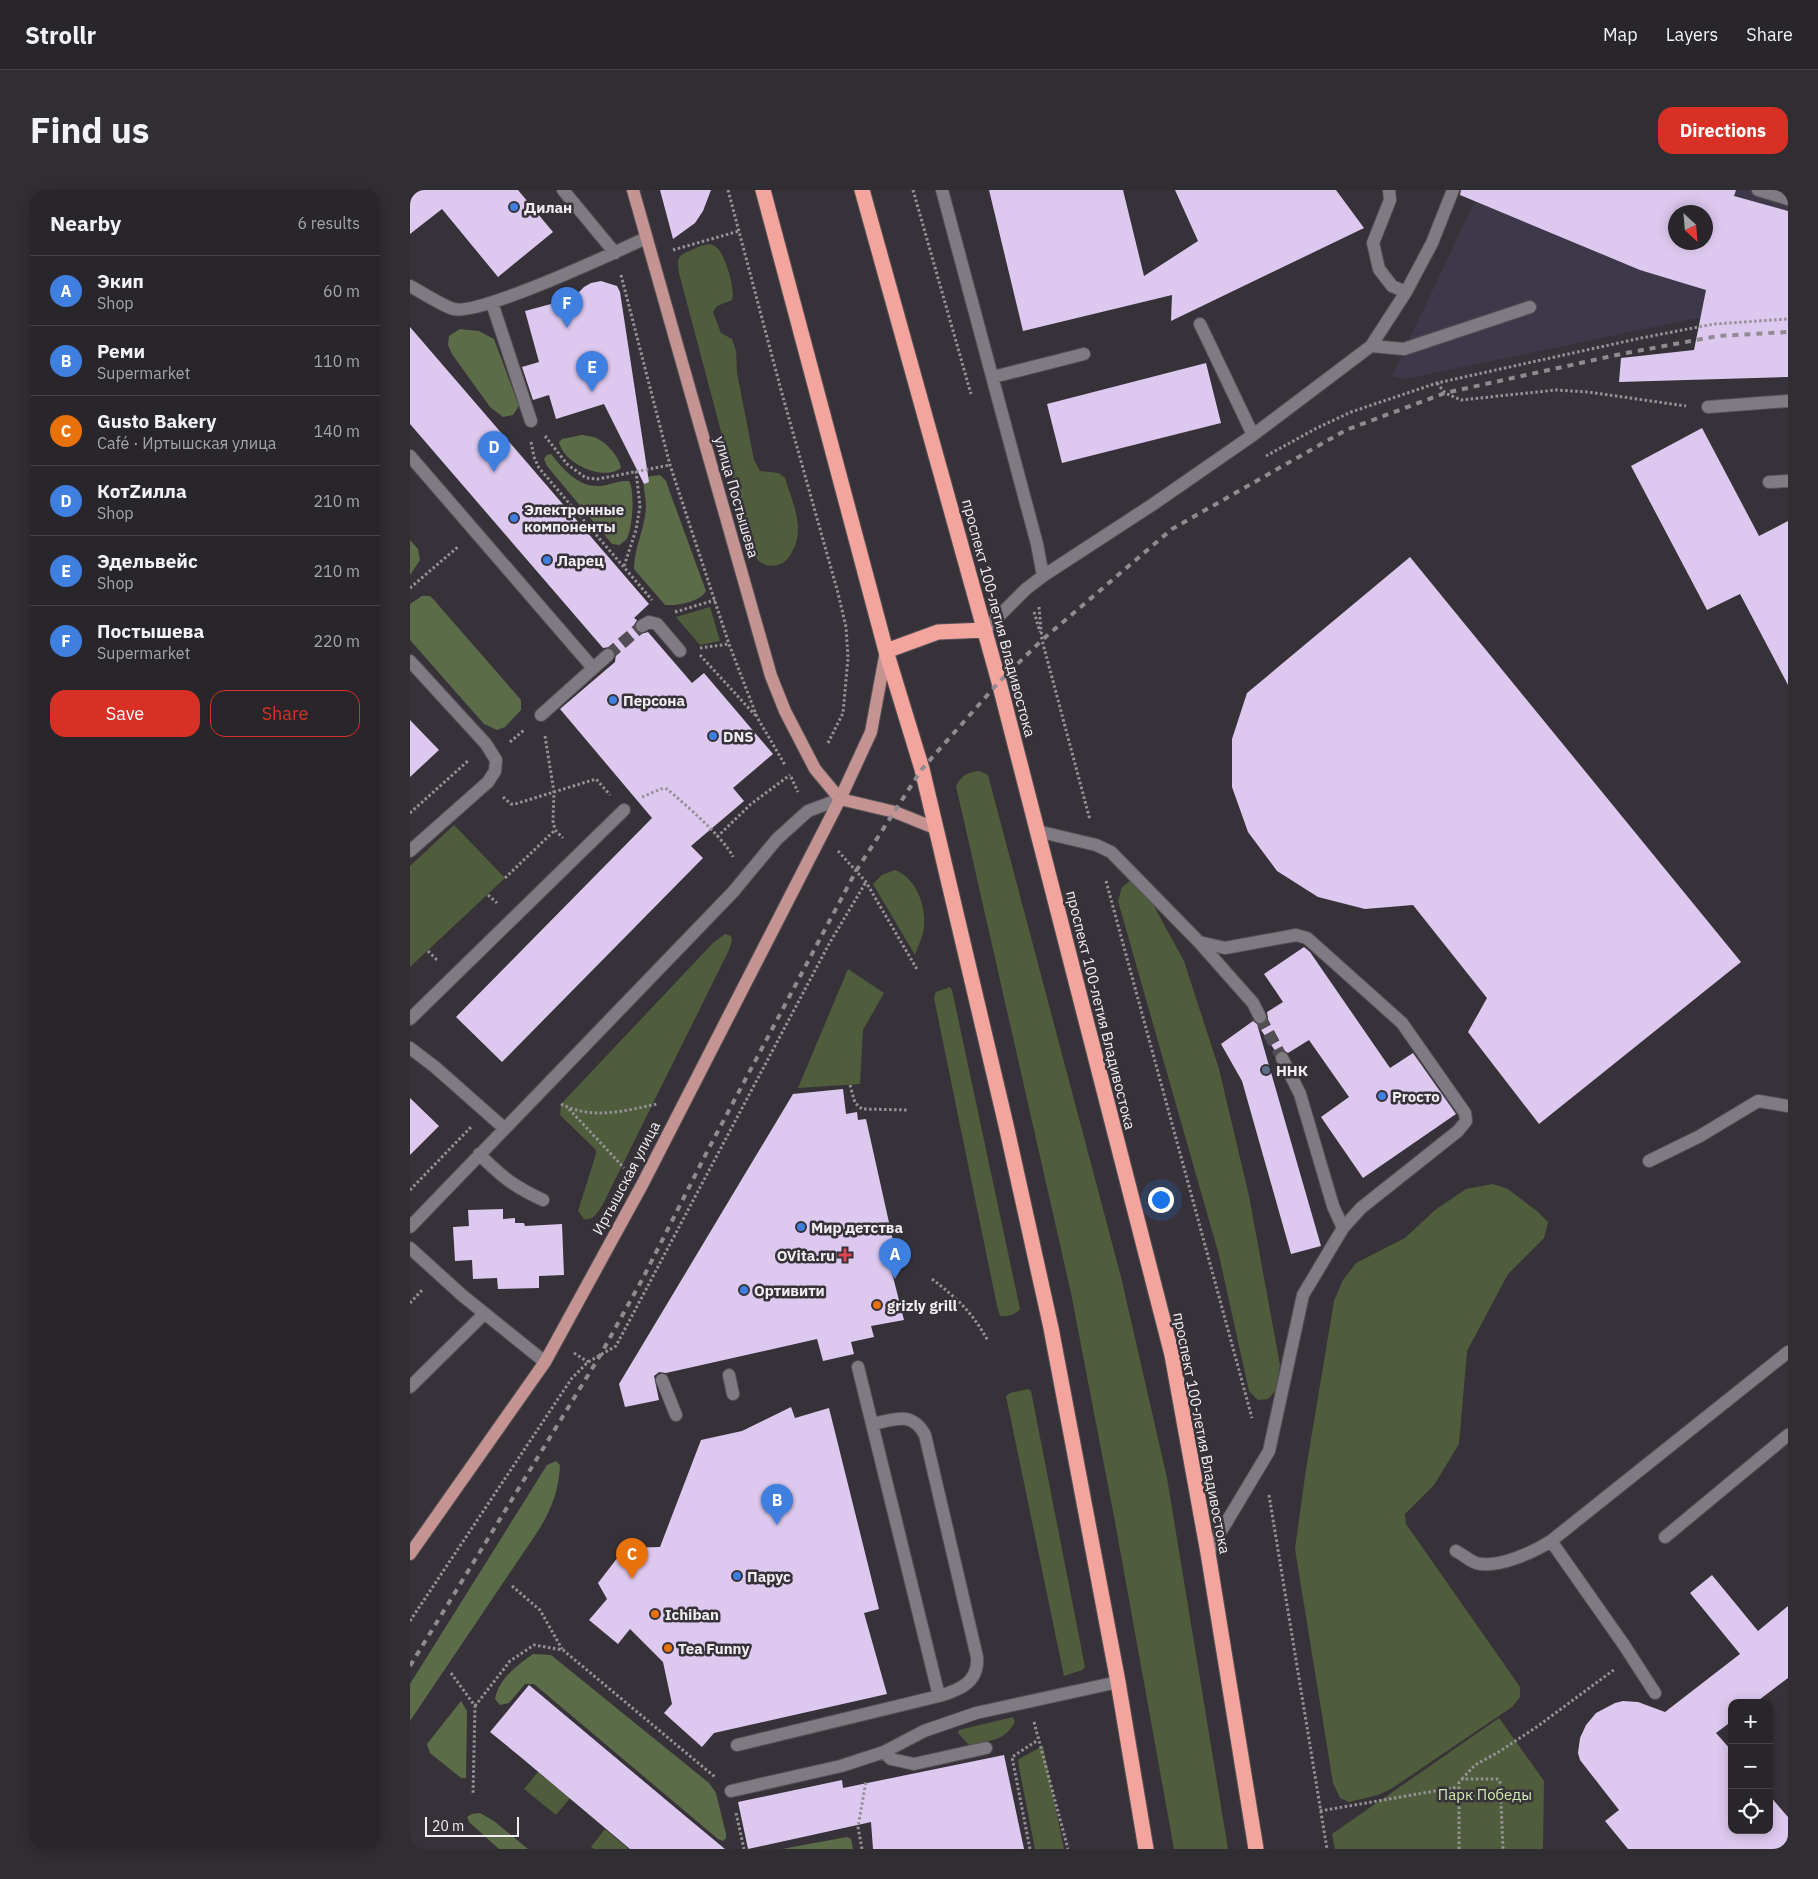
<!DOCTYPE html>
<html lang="en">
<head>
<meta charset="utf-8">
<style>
	body { margin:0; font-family:"IBM Plex Sans",sans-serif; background:#312e33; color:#f1f3f6 }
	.controls { position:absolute; right:15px; bottom:15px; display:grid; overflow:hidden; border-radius:10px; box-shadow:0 2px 12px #0003 }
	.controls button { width:45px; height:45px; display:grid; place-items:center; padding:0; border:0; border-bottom:1px solid #454347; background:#29262b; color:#f1f3f6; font:25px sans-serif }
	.compass { position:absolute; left:1258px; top:15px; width:45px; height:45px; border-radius:50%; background:#29262b; box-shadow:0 2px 12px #0003; rotate:154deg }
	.scale { position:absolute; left:15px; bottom:12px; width:94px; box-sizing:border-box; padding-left:5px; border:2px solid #f1eef2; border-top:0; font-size:14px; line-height:18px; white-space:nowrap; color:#f1eef2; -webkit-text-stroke:4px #373239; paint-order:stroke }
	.you { position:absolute; left:750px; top:1009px; width:18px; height:18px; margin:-12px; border:4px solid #fff; border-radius:50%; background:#1a73e8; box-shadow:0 0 0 8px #1a73e833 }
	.badge { display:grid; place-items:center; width:32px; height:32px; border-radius:50%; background:#d93025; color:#fff; font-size:16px; font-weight:700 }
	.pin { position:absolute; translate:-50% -41px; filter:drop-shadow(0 1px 2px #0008) }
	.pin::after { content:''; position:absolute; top:26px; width:18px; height:15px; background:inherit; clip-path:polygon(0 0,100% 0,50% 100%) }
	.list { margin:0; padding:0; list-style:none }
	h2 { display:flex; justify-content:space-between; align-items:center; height:65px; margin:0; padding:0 20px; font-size:21px }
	h2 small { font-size:16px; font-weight:400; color:#a5a5a9 }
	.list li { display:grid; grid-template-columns:32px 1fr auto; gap:15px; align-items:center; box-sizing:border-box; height:70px; padding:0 20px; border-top:1px solid #454347 }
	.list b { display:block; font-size:19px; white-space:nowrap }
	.list p { margin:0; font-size:16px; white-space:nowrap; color:#a5a5a9 }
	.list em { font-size:16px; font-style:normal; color:#a5a5a9 }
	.actions { display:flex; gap:10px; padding:15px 20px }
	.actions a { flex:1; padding:11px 0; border:1px solid #d93025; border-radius:15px; text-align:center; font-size:18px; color:#d93025 }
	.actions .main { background:#d93025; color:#fff }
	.icon { flex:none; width:28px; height:28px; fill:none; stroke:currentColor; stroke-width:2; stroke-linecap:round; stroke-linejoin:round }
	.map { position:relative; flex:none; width:1378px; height:1659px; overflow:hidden; border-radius:15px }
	header { display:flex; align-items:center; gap:30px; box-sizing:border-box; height:70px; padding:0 25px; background:#29262b; border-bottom:1px solid #454347 }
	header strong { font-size:24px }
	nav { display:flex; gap:28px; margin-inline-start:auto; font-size:18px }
	.intro { display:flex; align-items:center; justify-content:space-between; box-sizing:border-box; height:120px; padding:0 30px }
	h1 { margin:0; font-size:35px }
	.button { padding:12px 22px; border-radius:15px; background:#d93025; color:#fff; font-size:18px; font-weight:700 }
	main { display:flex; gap:30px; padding:0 30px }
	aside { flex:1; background:#29262b; border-radius:15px; box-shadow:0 2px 12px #0003 }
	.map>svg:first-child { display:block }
	.commercial { fill:#3d394b; fill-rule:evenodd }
	.green { fill:#4f5d3d }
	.forest { fill:#5c6c49 }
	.building { fill:#ddc9ef; fill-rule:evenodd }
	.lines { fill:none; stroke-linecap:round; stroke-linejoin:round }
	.minor-tunnel { stroke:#534e55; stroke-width:12; stroke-dasharray:12 6; stroke-linecap:butt }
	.minor-casing { stroke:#565157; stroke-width:14 }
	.major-casing { stroke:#565157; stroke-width:14 }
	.highway-casing { stroke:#565157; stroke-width:17 }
	.path { stroke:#959197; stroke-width:3; stroke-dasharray:2.5 2.5; stroke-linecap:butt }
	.minor { stroke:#807b82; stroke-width:12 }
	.major { stroke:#c59492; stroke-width:12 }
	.highway { stroke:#f3a49d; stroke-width:15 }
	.rail { stroke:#8f8b90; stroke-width:4; stroke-dasharray:6 6; stroke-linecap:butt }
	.shop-dot { fill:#3f7fe0; stroke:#373239; stroke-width:2 }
	.service-dot { fill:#5c6f8a; stroke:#373239; stroke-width:2 }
	.health-dot { fill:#e0444e; stroke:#373239; stroke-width:2 }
	.food-dot { fill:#e8710a; stroke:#373239; stroke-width:2 }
	.labels { text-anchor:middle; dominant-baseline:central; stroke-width:5; stroke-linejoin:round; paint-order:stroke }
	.poi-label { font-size:15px; font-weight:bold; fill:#f1eef2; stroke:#373239; text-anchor:start }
	.street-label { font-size:15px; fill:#f1eef2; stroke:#373239 }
	.park-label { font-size:15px; fill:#d0ecae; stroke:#373239 }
</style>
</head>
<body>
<header>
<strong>Strollr</strong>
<nav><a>Map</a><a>Layers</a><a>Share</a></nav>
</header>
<div class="intro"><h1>Find us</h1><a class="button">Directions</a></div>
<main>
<aside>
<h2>Nearby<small>6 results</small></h2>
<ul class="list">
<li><span class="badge" style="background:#3f7fe0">A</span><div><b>Экип</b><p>Shop</p></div><em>60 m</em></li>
<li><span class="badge" style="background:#3f7fe0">B</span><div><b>Реми</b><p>Supermarket</p></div><em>110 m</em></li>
<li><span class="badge" style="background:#e8710a">C</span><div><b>Gusto Bakery</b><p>Café · Иртышская улица</p></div><em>140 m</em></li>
<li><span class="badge" style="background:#3f7fe0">D</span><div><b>КотZилла</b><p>Shop</p></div><em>210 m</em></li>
<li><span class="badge" style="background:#3f7fe0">E</span><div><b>Эдельвейс</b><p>Shop</p></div><em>210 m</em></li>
<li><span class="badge" style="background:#3f7fe0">F</span><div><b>Постышева</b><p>Supermarket</p></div><em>220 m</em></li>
</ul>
<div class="actions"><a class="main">Save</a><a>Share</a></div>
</aside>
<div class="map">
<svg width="1378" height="1659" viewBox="0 0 1378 1659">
	<rect width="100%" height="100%" fill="#373239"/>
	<path class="commercial" d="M 1082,0 L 1378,0 L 1378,116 L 1292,127 L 995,189 L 982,186 L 1064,13 L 1076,15 ZM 1266,22 L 1296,22 L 1296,52 L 1266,52 Z"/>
	<path class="green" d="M 300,54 C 303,55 305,56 307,58 C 315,64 326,101 322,110 L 307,116 L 303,122 L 311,143 L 322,149 L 326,161 L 327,183 L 344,270 L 350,281 L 369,283 L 375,288 C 382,312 396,338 382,362 C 379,368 375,373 368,375 C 357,377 352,375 344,366 L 269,83 C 266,65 270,65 284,59 C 290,56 294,55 300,54 Z
		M 300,417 L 310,451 L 290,455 L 266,427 Z
		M 570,581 L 578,585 L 711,1087 L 757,1288 L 818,1659 L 764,1659 L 705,1332 L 661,1103 L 546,596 C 552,585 557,582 570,581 Z
		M 44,635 L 95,688 L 0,777 L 0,676 Z
		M 485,680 C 508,689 518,720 513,743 C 511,751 507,758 505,765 L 463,694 L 472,685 Z
		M 720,691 L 731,698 L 740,709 L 774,771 L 809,879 L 839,1006 L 870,1175 L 866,1200 L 858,1209 L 848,1210 L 839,1201 L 809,1065 L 708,711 L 712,697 Z
		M 315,744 L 321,746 L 322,751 L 318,762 L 195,1010 C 190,1019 185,1031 174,1029 L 168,1021 L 186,964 L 186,960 L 150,925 L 151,914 L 303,753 Z
		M 438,779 L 474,803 L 453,840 L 450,894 L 388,898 Z
		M 540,797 L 542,800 L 610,1119 C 605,1125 598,1127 590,1126 L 587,1116 L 524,808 L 526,802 Z
		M 1083,994 L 1098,999 L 1127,1021 L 1138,1032 L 1134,1048 L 1098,1084 L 1057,1161 L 1049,1254 L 1024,1295 L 995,1324 L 996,1334 L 1110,1497 L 1110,1507 L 1102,1517 L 981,1599 L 968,1605 L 939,1612 L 930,1608 L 923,1593 L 885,1359 L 896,1279 L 924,1111 L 933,1090 L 946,1073 L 995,1048 L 1025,1020 L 1056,999 Z
		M 618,1199 L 621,1201 L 675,1477 L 672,1480 L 654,1486 L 596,1206 L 600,1203 Z
		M 603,1527 L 605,1532 C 594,1552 580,1550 559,1555 L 548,1543 L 549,1540 Z
		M 1089,1528 L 1134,1591 L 1133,1659 L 925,1659 L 922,1644 Z
		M 633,1556 L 654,1659 L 625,1659 L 608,1572 L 609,1569 Z
		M 128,1582 L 160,1608 L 146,1625 L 114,1599 Z
		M 195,1639 L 219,1659 L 184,1659 L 181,1657 Z"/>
	<path class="forest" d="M 50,139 L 69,141 L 84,149 L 109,216 L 103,225 L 93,227 L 80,217 L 42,164 L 38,155 L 39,146 Z
		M 172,245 C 177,246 184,246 188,249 C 197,253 210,268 211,278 C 193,292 153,273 149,252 L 152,249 Z
		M 141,264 C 152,278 168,297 188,296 C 198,296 208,290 219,291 C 225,301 223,340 216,350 C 216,350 210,354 210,355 L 202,354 L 137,276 L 134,269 L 137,265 Z
		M 250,285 L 256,291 L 262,308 L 296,401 C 290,412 267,416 255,415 L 224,379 C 224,358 235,338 236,317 C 236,306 232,297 235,287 Z
		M 0,350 L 8,359 L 10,370 L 0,385 Z
		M 12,406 L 20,406 L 24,410 L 111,510 L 111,520 L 95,537 L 87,540 L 74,534 L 0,450 L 0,414 Z
		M 146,1271 L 150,1275 C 149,1299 142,1318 130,1338 L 0,1531 L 0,1494 L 137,1275 Z
		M 123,1464 L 141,1465 L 299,1593 L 306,1603 L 316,1644 L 316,1648 L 313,1651 L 308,1649 L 124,1494 L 115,1494 L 99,1513 L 90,1515 L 85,1509 C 89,1488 108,1475 123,1464 Z
		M 51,1511 L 57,1521 L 56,1588 L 51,1588 L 20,1563 L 17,1554 Z
		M 70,1623 L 84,1631 L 118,1659 L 89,1659 L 59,1632 L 57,1627 L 62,1624 Z
		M 437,1647 L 441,1649 L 443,1659 L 372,1659 Z"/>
	<path class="building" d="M 0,0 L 108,0 L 143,42 L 88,87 L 32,19 L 0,44 Z
		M 250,0 L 301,0 L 293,21 L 285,33 L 263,49 Z
		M 579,0 L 713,0 L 734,86 L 788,51 L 765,0 L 926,0 L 954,38 L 761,131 L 762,105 L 613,141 Z
		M 1051,0 L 1326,0 L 1324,6 L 1378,21 L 1378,187 L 1209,192 L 1211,168 L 1284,160 L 1296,100 L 1230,80 L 1050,5 ZM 1266,22 L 1296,22 L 1296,52 L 1266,52 Z
		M 191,91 L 207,96 L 210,102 L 239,292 L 234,294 L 194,214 L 146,229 L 139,205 L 123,210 L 112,177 L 129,172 L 115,121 L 163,108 L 174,97 L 181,93 Z
		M 0,137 L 239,414 L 224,428 L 227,430 L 224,435 L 225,440 L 231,444 L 238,442 L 282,493 L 294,483 L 363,564 L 323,598 L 334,611 L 281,656 L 293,668 L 92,872 L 46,827 L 242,628 L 150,519 L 205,472 L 206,464 L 204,460 L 200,457 L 193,458 L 0,234 Z
		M 796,173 L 811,233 L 652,273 L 637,214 Z
		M 1292,238 L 1349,346 L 1378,331 L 1378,495 L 1330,404 L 1297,420 L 1221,276 Z
		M 1000,367 L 1331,772 L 1129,934 L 1058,842 L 1077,808 L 1003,715 L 955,719 L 908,707 L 867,681 L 838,642 L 822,597 L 822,549 L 837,503 Z
		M 0,530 L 29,560 L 0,587 Z
		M 894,757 L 900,762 L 980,878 L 1003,863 L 1046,924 L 953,988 L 911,927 L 939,907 L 899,850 L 878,863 L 873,860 L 866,862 L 847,834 L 854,834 L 858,828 L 857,822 L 873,812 L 854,784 Z
		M 843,831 L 847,834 L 911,1056 L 881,1064 L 832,891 L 811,854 Z
		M 433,899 L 436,924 L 447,922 L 448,930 L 456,929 L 488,1073 L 480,1075 L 494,1130 L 461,1136 L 464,1147 L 441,1152 L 444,1164 L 413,1171 L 407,1149 L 256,1183 L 249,1182 L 244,1186 L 249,1210 L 215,1217 L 209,1194 L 383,904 Z
		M 0,908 L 29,936 L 0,965 Z
		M 93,1019 L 93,1029 L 105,1028 L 105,1033 L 114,1033 L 115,1036 L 152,1034 L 154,1085 L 129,1086 L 129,1098 L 88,1099 L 87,1088 L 63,1089 L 62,1070 L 45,1071 L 43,1037 L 59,1036 L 58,1020 Z
		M 381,1217 L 385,1228 L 419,1218 L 469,1419 L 454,1423 L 477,1504 L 304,1543 L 292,1557 L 254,1523 L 262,1514 L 253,1472 L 220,1439 L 208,1454 L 179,1430 L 197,1409 L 188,1393 L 215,1358 L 250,1357 L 291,1250 L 332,1241 Z
		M 1302,1385 L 1348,1441 L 1378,1416 L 1378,1488 L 1345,1513 L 1322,1513 L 1322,1531 L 1306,1543 L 1322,1561 L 1322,1640 L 1359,1640 L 1359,1605 L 1378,1627 L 1378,1659 L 1218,1659 L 1195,1631 L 1209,1620 L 1170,1570 L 1168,1563 L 1170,1548 L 1176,1535 L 1186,1523 L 1205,1513 L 1213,1511 L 1228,1512 L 1255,1522 L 1330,1464 L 1280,1403 Z
		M 119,1495 L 274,1625 L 315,1659 L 220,1659 L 113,1569 L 80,1542 Z
		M 594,1565 L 614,1659 L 463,1659 L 461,1632 L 338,1659 L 328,1612 L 432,1590 L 433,1598 Z"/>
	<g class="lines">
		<path class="minor-tunnel" d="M 198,465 L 232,436
			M 850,827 L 872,868"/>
		<defs>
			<path id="minor" d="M 153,0 L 205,63
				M 532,0 L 627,354 L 633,386
				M 1348,0 L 1378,9
				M 0,96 C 10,101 34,117 44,119 C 69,126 206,62 236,48
				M 996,102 L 1022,53 L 1043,0
				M 82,113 L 121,231
				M 790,134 L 843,245
				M 961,156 L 994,159 L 1120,117
				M 583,187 L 674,164
				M 1298,217 L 1378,211
				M 0,266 L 183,478
				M 1359,292 L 1378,291
				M 232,436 L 239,432 L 247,434 L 270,461
				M 575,440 L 616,399 L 633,386 L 742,315 L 843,245 L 961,156 L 996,102 L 982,96 L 969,79 L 963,53 L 980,10 L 979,0
				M 0,471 L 76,554 L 86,570 L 85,581 L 78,592 L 0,661
				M 131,525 L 198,465
				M 627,641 L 686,655 L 701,662 L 789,752 L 843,813 L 850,827
				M 789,752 L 815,758 L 886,745 L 897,748 L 992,833 L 1055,923 L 1056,931 L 1048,941 L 951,1018 L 933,1038
				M 0,829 L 214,620
				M 0,858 L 25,877 L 94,938
				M 69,964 C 92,987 103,996 133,1010
				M 1239,971 L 1290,946 L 1348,911 L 1378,916
				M 0,1037 L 323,702 L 367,649 L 398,621 L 430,609
				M 0,1058 L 53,1106 L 135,1172
				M 448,1177 L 529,1506 C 550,1500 569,1492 567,1467 L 515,1245 C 502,1221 485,1229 463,1234
				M 319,1185 L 323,1204
				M 252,1190 L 266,1225
				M 0,1197 L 74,1124
				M 1255,1347 L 1378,1245
				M 1046,1361 C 1052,1364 1060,1371 1066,1373 C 1087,1379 1124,1362 1141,1351
				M 798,1363 L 859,1261 L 893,1105 L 933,1038 L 923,1016 L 890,904 L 872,868
				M 1245,1503 L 1214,1455 L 1141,1351 L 1378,1162
				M 327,1555 L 529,1506
				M 474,1562 L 481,1569 L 504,1574 L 576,1558
				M 321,1601 L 431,1576 L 474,1562 L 514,1541 L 566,1523 L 708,1492"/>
			<path id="major" d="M 223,0 L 361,486 L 375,521 L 405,579 L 430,609
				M 430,609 L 485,622 L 527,639
				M 0,1364 L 135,1172 L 232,995 L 430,609 L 461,542 L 476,461"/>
			<path id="highway" d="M 353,0 L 476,461 L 512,579 L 596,935 L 641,1138 L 708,1492 L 736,1659
				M 452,0 L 589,492 L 762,1165 L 798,1363 L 846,1659
				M 476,461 L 528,442 L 575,440"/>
		</defs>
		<use href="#minor" class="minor-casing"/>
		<use href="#major" class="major-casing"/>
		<use href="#highway" class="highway-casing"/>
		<path class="path" d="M 318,0 L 371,200 L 428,403 L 436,437 L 438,468 L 433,523 L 417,555
			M 503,0 L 561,204
			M 263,60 L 329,41
			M 211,85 L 260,275 L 319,454 L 347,527 L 375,575
			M 1027,193 L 1035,203 L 1051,210 L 1146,200 L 1178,202 L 1276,216
			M 135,246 L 157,274 L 176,288 L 188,289 L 260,275
			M 121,252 L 124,267 L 129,278 L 242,410
			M 856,266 L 907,238 L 941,222 L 1027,193 L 1231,148 L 1304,134 L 1378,129
			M 214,376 L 226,340 L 230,316 L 226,281
			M 0,398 L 49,356
			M 629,417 L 632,450 L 680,630
			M 265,422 L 305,410
			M 624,422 L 630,442
			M 290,458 L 319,454
			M 290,465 L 345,525
			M 135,546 L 144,602 L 143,631 L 145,640 L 153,648
			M 100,552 L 114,540
			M 381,587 L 388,602
			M 93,607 L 101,614 L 105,614 L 186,589 L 200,605
			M 232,607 L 251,599 L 257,599 C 274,613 315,649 323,667
			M 0,623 L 59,570
			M 307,647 L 341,614 L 380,585
			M 428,661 L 456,692 L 508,781
			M 95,688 L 145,640
			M 696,691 L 842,1228
			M 78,705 L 87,713
			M 18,761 L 27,770
			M 440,895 L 445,913 L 452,919 L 499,920
			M 151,914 C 181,930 215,921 247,914
			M 159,919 L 214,978
			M 0,1000 L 61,937
			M 522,1089 C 548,1109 562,1122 578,1151
			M 0,1113 L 13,1099
			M 164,1163 L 178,1172
			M 859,1305 L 917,1659
			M 102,1396 L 130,1420 L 152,1459
			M 0,1431 L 162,1188 L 178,1172 L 206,1156 L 419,754 L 456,692
			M 41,1483 L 65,1516 L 63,1605
			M 65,1516 L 100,1471 L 124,1455 L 153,1460 L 305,1587
			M 624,1532 L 658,1659
			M 1052,1589 L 1065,1575 L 1087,1563 L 1128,1536 L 1205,1479
			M 910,1621 L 1048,1597
			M 326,1623 L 334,1659
			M 452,1659 L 448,1637 L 456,1591
			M 620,1659 L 602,1567 L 628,1550
			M 1049,1659 L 1049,1592 L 1052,1589 L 1087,1589 L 1090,1591 L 1093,1659"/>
		<use href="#minor" class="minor"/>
		<use href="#major" class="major"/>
		<use href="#highway" class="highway"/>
		<path class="rail" d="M 0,1476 L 191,1164 L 233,1088 L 299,958 L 446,681 L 512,579 L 589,492 L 632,450 L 762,339 L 936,240 L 1035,203 L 1211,164 L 1308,146 L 1378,142"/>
	</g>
	<g class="shop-dot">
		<circle cx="104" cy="17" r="5"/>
		<circle cx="104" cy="328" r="5"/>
		<circle cx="137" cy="370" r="5"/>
		<circle cx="203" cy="510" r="5"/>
		<circle cx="303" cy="546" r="5"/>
		<circle cx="972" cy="906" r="5"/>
		<circle cx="391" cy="1037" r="5"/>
		<circle cx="334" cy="1100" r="5"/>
		<circle cx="327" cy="1386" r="5"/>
	</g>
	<circle class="service-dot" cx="856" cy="880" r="5"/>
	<path class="health-dot" d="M432.5 1057.5h5v5h5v5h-5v5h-5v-5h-5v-5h5z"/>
	<g class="food-dot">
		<circle cx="467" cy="1115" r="5"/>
		<circle cx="245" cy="1424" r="5"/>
		<circle cx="258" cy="1458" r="5"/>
	</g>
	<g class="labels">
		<g class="poi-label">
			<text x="114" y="17">Дилан</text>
			<text x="114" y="319">Электронные<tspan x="114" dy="17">компоненты</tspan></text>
			<text x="147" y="370">Ларец</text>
			<text x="213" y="510">Персона</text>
			<text x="313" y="546">DNS</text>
			<text x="866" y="880">ННК</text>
			<text x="982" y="906">Proсто</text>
			<text x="401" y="1037">Мир детства</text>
			<text x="425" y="1065" text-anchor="end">OVita.ru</text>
			<text x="344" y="1100">Ортивити</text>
			<text x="477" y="1115">grizly grill</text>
			<text x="337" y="1386">Парус</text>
			<text x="255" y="1424">Ichiban</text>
			<text x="268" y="1458">Tea Funny</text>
		</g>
		<g class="street-label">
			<text transform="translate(327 307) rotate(74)">улица Постышева</text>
			<text transform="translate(589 428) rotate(75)">проспект 100-летия Владивостока</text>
			<text transform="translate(691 820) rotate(76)">проспект 100-летия Владивостока</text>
			<text transform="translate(216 988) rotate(-62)">Иртышская улица</text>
			<text transform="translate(792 1243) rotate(79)">проспект 100-летия Владивостока</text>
		</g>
		<g class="park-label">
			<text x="1075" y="1604">Парк Победы</text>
		</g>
	</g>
</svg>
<div class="controls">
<button>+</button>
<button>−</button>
<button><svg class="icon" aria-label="locate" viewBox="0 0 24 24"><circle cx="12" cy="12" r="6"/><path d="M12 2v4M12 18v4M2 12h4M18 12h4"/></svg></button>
</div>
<svg class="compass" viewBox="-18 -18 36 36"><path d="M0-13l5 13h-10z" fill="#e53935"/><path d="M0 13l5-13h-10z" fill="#a5a5a9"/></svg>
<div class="scale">20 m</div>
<div class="you"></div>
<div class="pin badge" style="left:485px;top:1089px;background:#3f7fe0">A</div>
<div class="pin badge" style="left:367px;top:1335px;background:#3f7fe0">B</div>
<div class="pin badge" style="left:222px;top:1389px;background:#e8710a">C</div>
<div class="pin badge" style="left:84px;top:282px;background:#3f7fe0">D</div>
<div class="pin badge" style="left:182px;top:202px;background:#3f7fe0">E</div>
<div class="pin badge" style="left:157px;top:138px;background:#3f7fe0">F</div>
</div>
</main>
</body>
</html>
